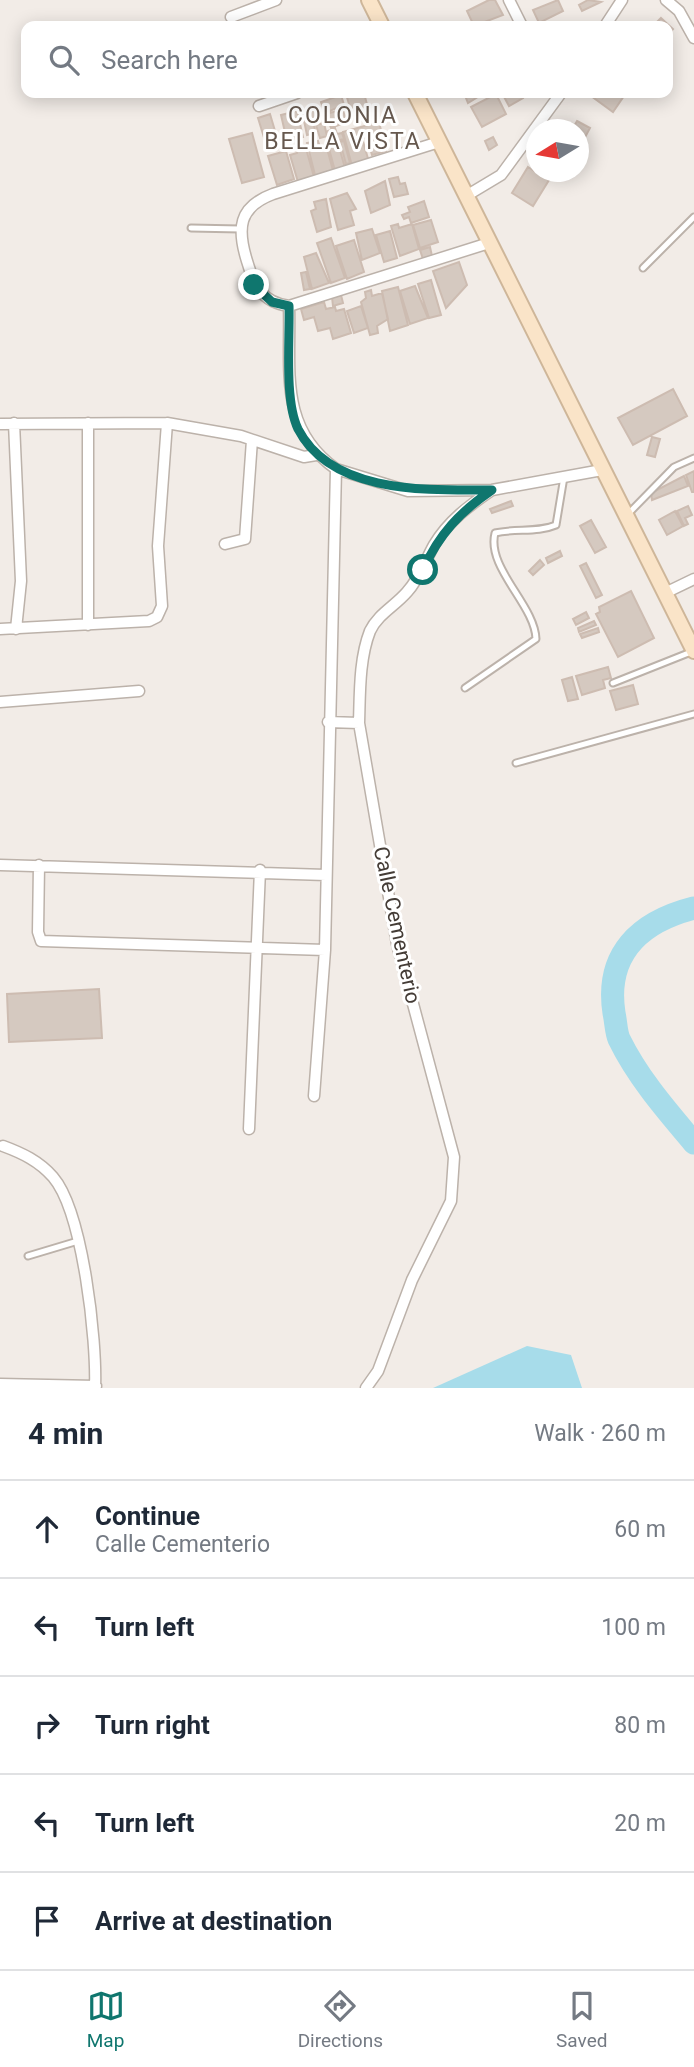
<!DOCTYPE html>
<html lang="en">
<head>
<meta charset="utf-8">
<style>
	body { margin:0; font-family:Roboto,sans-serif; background:#f2f2f3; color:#1f2937 }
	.compass { position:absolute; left:526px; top:119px; width:63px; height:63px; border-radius:50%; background:#fff; box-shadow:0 4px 18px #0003; rotate:259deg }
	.stop { position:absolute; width:21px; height:21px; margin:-16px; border:5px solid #0f766e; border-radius:50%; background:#fff }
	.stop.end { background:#0f766e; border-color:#fff; box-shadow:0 2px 7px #0008 }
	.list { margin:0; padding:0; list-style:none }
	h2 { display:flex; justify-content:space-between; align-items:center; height:91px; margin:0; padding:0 28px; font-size:30px }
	h2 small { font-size:23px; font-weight:400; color:#747a83 }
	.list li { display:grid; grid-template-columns:46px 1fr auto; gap:21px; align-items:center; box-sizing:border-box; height:98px; padding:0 28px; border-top:2px solid #e0e1e3 }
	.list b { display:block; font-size:26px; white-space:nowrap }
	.list p { margin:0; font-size:23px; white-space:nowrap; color:#747a83 }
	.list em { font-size:23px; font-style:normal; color:#747a83 }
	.icon { flex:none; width:38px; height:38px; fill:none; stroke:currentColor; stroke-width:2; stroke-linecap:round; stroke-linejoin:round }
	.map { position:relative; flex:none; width:694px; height:1388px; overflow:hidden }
	.search { position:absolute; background:#fff; box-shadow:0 4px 18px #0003; left:21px; right:21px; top:21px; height:77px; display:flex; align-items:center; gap:18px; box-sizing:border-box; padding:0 24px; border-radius:14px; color:#747a83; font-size:26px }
	.sheet { height:581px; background:#fff }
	nav { display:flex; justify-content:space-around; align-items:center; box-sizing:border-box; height:98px; border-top:2px solid #e0e1e3; background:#fff; font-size:19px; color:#747a83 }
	nav a { display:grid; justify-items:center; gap:4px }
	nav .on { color:#0f766e }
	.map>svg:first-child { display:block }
	.water { fill:#a7dcea }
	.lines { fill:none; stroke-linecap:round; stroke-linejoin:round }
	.river { stroke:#a7dcea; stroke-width:23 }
	.building { fill:#d5c9c0; stroke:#cdbcb1; stroke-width:2 }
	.lane-casing { stroke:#bcb2aa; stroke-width:9 }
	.street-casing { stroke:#bcb2aa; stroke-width:13 }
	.secondary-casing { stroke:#ceb699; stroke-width:18 }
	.lane { stroke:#fff; stroke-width:5 }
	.street { stroke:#fff; stroke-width:10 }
	.secondary { stroke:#fae4c8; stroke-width:14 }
	.route { stroke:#0f766e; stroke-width:9 }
	.labels { text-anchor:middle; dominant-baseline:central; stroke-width:6; stroke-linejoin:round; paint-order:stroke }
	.street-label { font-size:21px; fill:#443c36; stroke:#fff }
	.neighbourhood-label { font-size:23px; letter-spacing:2px; fill:#66584e; stroke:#fff }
</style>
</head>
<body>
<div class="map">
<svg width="694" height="1388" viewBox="0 0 694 1388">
	<rect width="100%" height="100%" fill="#f2ece7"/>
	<path class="water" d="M 527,1346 L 571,1355 L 582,1388 L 433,1388 Z"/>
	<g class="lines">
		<path class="river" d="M 694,908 C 639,922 605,954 614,1013 C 616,1022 616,1032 619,1039 C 638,1078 667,1111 694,1143"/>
	</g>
	<path class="building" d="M 489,0 L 495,0 L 503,15 L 474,26 L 467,11 Z
		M 558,0 L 563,11 L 539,23 L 533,10 Z
		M 588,0 L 601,2 L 582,11 L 579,5 Z
		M 661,18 L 673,29 L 668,35 L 668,26 L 653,26 Z
		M 364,93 L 370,116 L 354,121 L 346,94 Z
		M 464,93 L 481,93 L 481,95 L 468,103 Z
		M 502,93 L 521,93 L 523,98 L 509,106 Z
		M 587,93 L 626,93 L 613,112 Z
		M 496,94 L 506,114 L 482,127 L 471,107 Z
		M 341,95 L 344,105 L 325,113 L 321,102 Z
		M 316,108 L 319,121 L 313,122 L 316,133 L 307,135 L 302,111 Z
		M 297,111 L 303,137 L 287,141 L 281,115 Z
		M 337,111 L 343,111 L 347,122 L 331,128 L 326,114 Z
		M 270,114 L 278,141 L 266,144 L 258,118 Z
		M 577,121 L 590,128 L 583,141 L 578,139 L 578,130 L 572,130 Z
		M 379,122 L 386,151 L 372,155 L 367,137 L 362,138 L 369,162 L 352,166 L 343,132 Z
		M 324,123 L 327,136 L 320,138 L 316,125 Z
		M 335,128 L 337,134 L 342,133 L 344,139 L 336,141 L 334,135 L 330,136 L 328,131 Z
		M 252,133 L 264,177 L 242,183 L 229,139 Z
		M 493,137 L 497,145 L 489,150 L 485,141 Z
		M 318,141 L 320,147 L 326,145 L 334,174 L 316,179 L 307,143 Z
		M 344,141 L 350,163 L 346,164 L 340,142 Z
		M 338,143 L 345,168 L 335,171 L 328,145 Z
		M 305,145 L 314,177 L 298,182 L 290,155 L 297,153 L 296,147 Z
		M 286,151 L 294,179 L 277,185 L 268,156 Z
		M 528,167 L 549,180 L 533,206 L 512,193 Z
		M 398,177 L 400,184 L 405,183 L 408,194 L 394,197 L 389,179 Z
		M 385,181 L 390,205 L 371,213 L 365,191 Z
		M 347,193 L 356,209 L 350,211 L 354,225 L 338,230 L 330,199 Z
		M 326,199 L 331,227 L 317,232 L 311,211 L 316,209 L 314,202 Z
		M 424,201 L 429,217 L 411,223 L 409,217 L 404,219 L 402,215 L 410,212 L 408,207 Z
		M 431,220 L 438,242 L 420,248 L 413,225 Z
		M 398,224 L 399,228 L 412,224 L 419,249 L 400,256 L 391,226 Z
		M 372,229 L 380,253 L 362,260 L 356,233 Z
		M 390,231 L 397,258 L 384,262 L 376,235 Z
		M 331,238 L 345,278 L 331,283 L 317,243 Z
		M 354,240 L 364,272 L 347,279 L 336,246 Z
		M 430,247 L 432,256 L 423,259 L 420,250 Z
		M 316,253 L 329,283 L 312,289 L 304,257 Z
		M 459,262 L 467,285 L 446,308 L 433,271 Z
		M 306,272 L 310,289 L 304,290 L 301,273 Z
		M 431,280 L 441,315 L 429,318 L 418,284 Z
		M 415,286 L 428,318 L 410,324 L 400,291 Z
		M 398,287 L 408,325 L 390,331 L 382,291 Z
		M 371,290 L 372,296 L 382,293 L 388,319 L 377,326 L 378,333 L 370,335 L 361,302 L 366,298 L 365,292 Z
		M 341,295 L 343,303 L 333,306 L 332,297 Z
		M 324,302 L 326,309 L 335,307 L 336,311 L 344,309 L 351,333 L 333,339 L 330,328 L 318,331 L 314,317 L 304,320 L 301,309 Z
		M 361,306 L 368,328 L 354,333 L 347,311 Z
		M 673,389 L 687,416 L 633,445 L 618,418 Z
		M 652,437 L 660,439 L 655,457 L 647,455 Z
		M 694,471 L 694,492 L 692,492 L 686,475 Z
		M 684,476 L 688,486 L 652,500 L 651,493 Z
		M 511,501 L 513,506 L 492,513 L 490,509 Z
		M 688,506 L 692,515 L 685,518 L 688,524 L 684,526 L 677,511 Z
		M 675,511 L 683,526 L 667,535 L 659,520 Z
		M 591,520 L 606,547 L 595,553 L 580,526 Z
		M 560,551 L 562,556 L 548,563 L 546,558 Z
		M 540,560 L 544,565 L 533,575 L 529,571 Z
		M 586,563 L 602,595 L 596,598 L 580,566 Z
		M 631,591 L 654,638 L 618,657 L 596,614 L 600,612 L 599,607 Z
		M 586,612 L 589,618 L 576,625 L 573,619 Z
		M 594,621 L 596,625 L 579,632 L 578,628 Z
		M 598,628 L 599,632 L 582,638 L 580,634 Z
		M 608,667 L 611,678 L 603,680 L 605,688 L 582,695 L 576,676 Z
		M 572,677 L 578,699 L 568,701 L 562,680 Z
		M 633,685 L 638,704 L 616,710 L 610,691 Z
		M 99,989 L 102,1038 L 9,1042 L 7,994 Z"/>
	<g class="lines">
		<defs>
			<path id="lane" d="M 191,228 L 240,229
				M 643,268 L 694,217
				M 628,514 L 674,467 L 694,458
				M 613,683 L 691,652
				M 465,688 L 536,639 C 535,605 486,568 495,533 C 516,528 537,533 556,525 L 564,477
				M 516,763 L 694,714
				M 28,1256 L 78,1241"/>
			<path id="street" d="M 509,0 L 522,26
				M 666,0 L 679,11 L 694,38
				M 231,17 L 276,0
				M 605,26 L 622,0
				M 259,106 L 297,93
				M 439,142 L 273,194 C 238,207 237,229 247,261 C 254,285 261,302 289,306 L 489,243
				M 466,196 L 501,175 L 561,93
				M 289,306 C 291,369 278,428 336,469 L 325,950 L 314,1096
				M 14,423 L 21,581 L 16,629
				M 0,424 L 167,423 L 241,436 L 304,457 L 316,455
				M 336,469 L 408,491 L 492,490 L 602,470
				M 225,544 L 245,539 L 252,440
				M 665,593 L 694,579
				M 88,625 L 88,423
				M 0,629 L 149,621 L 157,617 L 162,606 L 158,546 L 167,423
				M 0,702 L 139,691
				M 328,722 L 359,723
				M 0,865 L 326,875
				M 39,865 L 38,932 L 41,941 L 325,950
				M 249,1129 L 260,870
				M 3,1146 C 22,1153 39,1161 53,1177 C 83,1212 97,1341 95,1388
				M 0,1384 L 96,1386
				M 366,1388 L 378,1371 L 412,1280 L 451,1201 L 454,1157 L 397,944 L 359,723 C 360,694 359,659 370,631 C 378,614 395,606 407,592 C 420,578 425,561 434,545 C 448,521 470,505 492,490"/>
			<path id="secondary" d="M 369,0 L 382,26
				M 415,93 L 694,651"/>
		</defs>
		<use href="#lane" class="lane-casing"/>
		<use href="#street" class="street-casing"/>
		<use href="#secondary" class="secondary-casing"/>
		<use href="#lane" class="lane"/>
		<use href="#street" class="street"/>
		<use href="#secondary" class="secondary"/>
	</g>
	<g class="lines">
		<path class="route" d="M 254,285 L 272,302 L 289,306 C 290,339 284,400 298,429 C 332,495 430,490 492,490 C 460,512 439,534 423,570"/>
	</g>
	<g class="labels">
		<g class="street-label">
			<text transform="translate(397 925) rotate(78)">Calle Cementerio</text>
		</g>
		<g class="neighbourhood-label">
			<text x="343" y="115">COLONIA<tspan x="343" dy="26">BELLA VISTA</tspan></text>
		</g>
	</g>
</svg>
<svg class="compass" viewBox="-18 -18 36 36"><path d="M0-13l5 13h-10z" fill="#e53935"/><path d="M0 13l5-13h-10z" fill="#747a83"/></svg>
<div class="stop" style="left:423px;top:570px"></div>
<div class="stop end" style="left:254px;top:285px"></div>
<div class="search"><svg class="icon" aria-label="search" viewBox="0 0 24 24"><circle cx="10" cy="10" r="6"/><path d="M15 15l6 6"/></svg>Search here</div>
</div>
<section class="sheet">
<h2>4 min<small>Walk · 260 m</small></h2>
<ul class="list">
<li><svg class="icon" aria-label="ahead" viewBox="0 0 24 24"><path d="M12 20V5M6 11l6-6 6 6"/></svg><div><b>Continue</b><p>Calle Cementerio</p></div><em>60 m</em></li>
<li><svg class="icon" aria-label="left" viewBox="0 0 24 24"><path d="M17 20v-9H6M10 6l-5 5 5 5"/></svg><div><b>Turn left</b></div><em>100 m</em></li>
<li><svg class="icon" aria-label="right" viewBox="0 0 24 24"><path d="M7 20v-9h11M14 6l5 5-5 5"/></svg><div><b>Turn right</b></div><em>80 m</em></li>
<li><svg class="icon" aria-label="left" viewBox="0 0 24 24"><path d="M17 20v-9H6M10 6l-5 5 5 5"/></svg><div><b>Turn left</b></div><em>20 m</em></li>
<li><svg class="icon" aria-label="arrive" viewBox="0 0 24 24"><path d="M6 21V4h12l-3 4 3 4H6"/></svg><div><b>Arrive at destination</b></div></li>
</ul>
</section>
<nav>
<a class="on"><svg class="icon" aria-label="map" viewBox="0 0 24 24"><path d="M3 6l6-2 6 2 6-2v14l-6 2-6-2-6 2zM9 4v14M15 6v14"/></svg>Map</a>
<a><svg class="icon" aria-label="directions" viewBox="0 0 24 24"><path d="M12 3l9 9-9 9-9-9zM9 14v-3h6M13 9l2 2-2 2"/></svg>Directions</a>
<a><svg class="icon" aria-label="saved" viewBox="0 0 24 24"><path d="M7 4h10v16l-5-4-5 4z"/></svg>Saved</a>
</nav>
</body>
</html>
